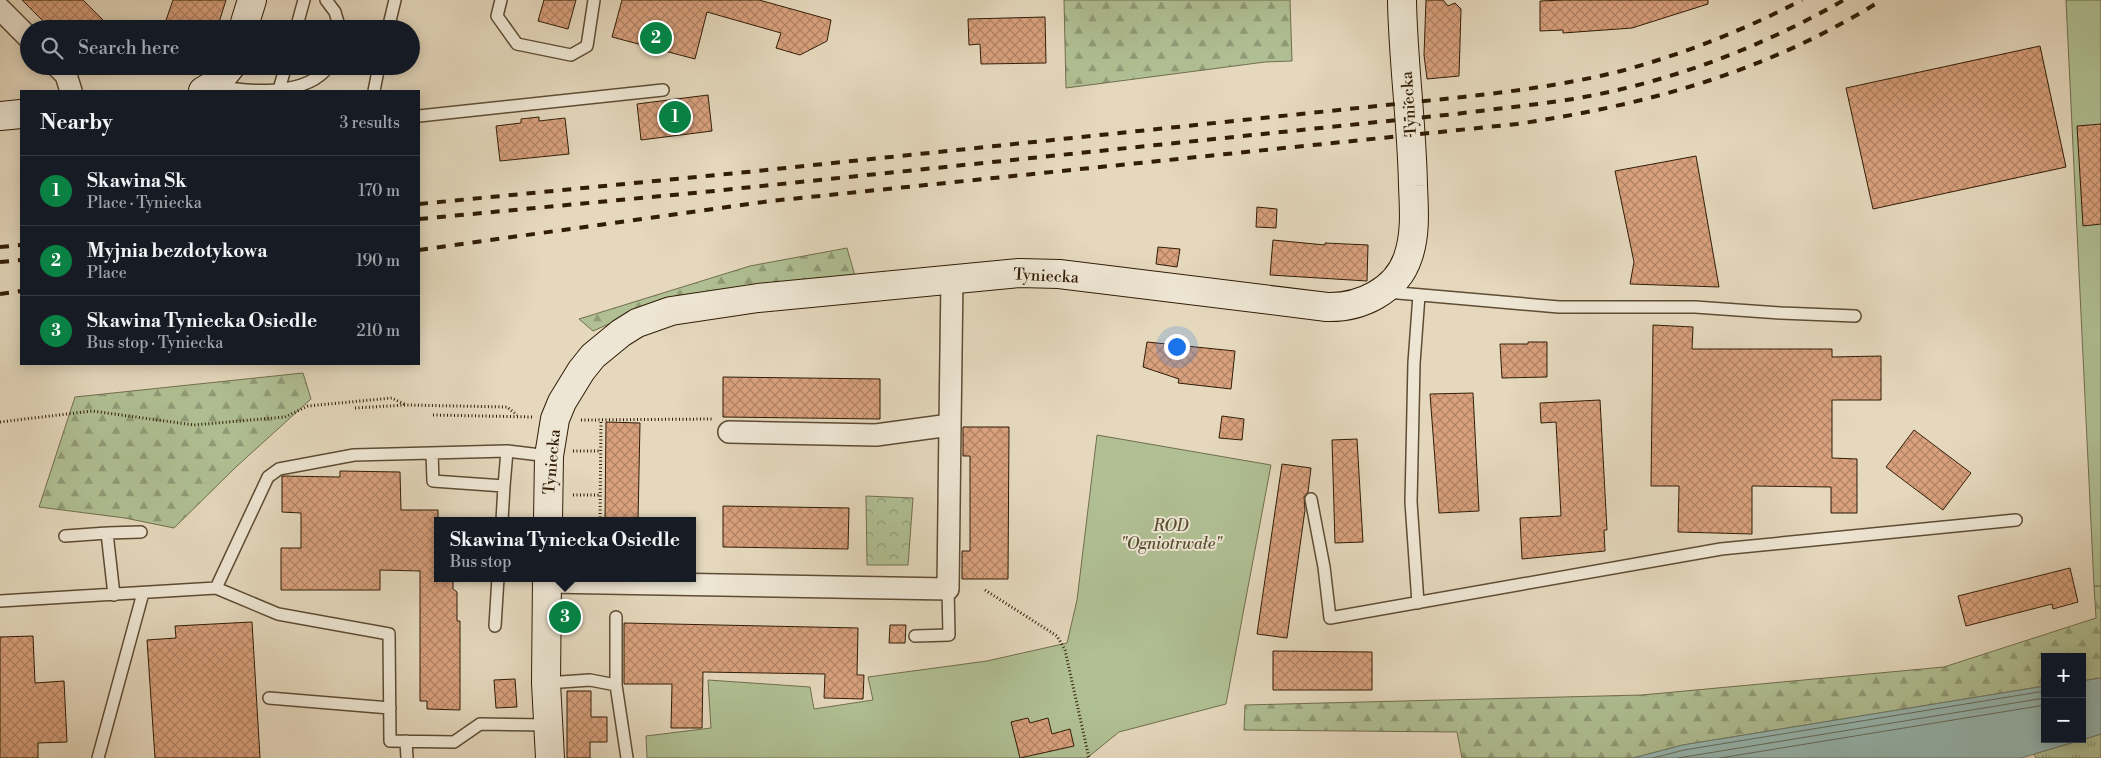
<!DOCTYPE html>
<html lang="en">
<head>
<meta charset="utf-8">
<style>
	body { margin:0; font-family:"Libre Bodoni",serif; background:#20242c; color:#f1f3f6 }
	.controls { position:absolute; right:15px; bottom:15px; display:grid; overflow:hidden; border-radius:0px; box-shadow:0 2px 12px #0003 }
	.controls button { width:45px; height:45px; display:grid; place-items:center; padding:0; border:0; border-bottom:1px solid #363941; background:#171b24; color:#f1f3f6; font:25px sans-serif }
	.you { position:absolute; left:1176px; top:346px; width:18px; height:18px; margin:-12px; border:4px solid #fff; border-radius:50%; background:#1a73e8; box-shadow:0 0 0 8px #1a73e833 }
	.badge { display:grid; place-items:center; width:32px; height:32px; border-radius:50%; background:#0b8043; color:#fff; font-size:16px; font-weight:700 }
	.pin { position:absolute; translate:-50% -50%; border:2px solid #fff; box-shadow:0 1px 5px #0006 }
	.popup { position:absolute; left:434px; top:517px; width:262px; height:65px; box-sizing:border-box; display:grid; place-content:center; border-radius:0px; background:#171b24; filter:drop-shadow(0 1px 4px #0005); font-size:16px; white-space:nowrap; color:#9ea1a6 }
	.popup b { font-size:19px; color:#f1f3f6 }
	.popup::after { content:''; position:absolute; left:50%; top:100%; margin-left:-10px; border:10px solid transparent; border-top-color:#171b24 }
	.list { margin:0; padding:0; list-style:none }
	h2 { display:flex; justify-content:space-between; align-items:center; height:65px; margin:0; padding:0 20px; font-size:21px }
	h2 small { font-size:16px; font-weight:400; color:#9ea1a6 }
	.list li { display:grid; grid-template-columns:32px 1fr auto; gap:15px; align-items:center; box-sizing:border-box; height:70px; padding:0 20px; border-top:1px solid #363941 }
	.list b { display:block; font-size:19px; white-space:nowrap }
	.list p { margin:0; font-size:16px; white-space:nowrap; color:#9ea1a6 }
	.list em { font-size:16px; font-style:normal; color:#9ea1a6 }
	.icon { flex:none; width:28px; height:28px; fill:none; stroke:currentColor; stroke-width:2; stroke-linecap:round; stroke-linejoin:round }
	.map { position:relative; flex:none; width:2101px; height:758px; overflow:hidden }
	.search { position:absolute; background:#171b24; box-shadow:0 2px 12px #0003; left:20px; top:20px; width:400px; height:55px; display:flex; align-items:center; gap:12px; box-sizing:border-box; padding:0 18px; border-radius:28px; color:#9ea1a6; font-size:19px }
	.panel { position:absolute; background:#171b24; box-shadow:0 2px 12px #0003; left:20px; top:90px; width:400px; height:275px; border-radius:0px }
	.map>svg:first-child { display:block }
	.grass { fill:url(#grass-tufts); stroke:#706e4c }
	.forest { fill:url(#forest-firs); stroke:#706e4c }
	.park { fill:url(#park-crowns); stroke:#706e4c }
	.garden { fill:#b0c094; stroke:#706e4c }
	.water { fill:#96b9b4; stroke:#6e7b6e }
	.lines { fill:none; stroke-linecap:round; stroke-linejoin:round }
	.shore { stroke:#646b5c; stroke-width:1 }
	.building { fill:url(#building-cross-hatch); stroke:#311d05 }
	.lane-casing { stroke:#5e4c33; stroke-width:14 }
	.street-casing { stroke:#5e4c33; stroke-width:24 }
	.secondary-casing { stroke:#311d05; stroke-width:30 }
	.path { stroke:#311d05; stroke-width:3; stroke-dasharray:1 2.5; stroke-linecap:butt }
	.lane { stroke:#eee6d4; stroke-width:11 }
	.street { stroke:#eee6d4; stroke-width:21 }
	.secondary { stroke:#eee6d4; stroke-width:28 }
	.rail { stroke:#311d05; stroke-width:4; stroke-dasharray:9 9; stroke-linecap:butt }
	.labels { text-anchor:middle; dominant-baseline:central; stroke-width:4; stroke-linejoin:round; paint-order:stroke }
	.street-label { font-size:16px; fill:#311d05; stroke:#eee6d4 }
	.park-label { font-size:16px; font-style:italic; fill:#574e30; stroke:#eee6d4 }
</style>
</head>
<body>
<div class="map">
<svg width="2101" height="758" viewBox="0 0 2101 758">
	<defs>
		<pattern id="grass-tufts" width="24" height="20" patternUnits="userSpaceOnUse" patternTransform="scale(1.25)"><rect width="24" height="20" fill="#b0c094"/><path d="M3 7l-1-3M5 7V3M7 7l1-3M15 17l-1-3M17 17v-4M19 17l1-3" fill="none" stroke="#909b77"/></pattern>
		<pattern id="forest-firs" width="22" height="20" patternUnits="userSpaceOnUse" patternTransform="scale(1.25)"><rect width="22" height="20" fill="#b0c094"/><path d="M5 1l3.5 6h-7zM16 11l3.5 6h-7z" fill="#909b77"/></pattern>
		<pattern id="park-crowns" width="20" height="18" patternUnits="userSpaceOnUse" patternTransform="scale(1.25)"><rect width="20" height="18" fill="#b0c094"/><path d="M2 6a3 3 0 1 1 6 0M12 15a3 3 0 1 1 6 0" fill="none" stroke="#909b77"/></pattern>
		<pattern id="building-cross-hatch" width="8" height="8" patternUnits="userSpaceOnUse" patternTransform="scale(1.25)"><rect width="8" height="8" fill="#d9a17e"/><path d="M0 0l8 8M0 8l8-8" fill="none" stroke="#b18365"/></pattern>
	</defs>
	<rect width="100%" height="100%" fill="#e5d8bd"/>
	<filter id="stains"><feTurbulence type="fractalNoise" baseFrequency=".004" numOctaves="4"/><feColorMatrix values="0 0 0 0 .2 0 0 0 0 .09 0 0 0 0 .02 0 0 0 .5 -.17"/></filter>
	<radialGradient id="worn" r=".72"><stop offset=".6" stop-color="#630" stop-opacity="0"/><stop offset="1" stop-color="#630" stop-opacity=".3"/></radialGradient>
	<path class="grass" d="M 2101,734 L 2101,758 L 2036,758 L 2034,754 Z"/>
	<path class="forest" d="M 1064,0 L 1290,0 L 1292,61 L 1265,62 L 1066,88 Z
		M 847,248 L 855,276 L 645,308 L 593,331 L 579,319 L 750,266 Z
		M 303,373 L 311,399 L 236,467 L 174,528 L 125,518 L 39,507 L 75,397 Z
		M 2094,586 L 2101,586 L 2101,678 L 2082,681 L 2082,657 L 2045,657 L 2045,686 L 1683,745 L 1633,758 L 1462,758 L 1457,732 L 1244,730 L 1245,705 L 1642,695 L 1944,667 L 2096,618 Z"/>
	<path class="park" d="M 866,496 L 913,498 L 908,565 L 867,565 Z"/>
	<path class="garden" d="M 2066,0 L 2101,0 L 2101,586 L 2094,586 Z
		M 1097,435 L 1271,465 L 1226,704 L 1119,732 L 1087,758 L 647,758 L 646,736 L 711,728 L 708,680 L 810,687 L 814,709 L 873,700 L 868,677 L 987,661 L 1067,643 L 1077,600 Z"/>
	<path class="water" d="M 2101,678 L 2101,734 L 2021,758 L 1633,758 L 1683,745 L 2045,686 L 2045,739 L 2082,739 L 2082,681 Z"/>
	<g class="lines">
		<path class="shore" d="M 1653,758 L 1684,750 L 2045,691
			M 1678,758 L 2045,698
			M 1720,758 L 2045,705"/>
	</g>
	<path class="building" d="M 22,0 L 83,0 L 112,29 L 51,29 Z
		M 173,0 L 226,0 L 217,29 L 163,29 Z
		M 544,0 L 576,0 L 568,29 L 538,21 Z
		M 622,0 L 759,0 L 831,20 L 827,41 L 800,55 L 776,48 L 781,33 L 707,12 L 695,59 L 612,37 Z
		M 1426,0 L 1443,0 L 1448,6 L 1455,3 L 1461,9 L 1459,76 L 1427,79 L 1424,55 Z
		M 1564,0 L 1708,0 L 1708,4 L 1632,28 L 1563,33 L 1563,30 L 1540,31 L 1540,1 Z
		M 1045,17 L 1046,63 L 981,64 L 980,44 L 969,45 L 968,19 Z
		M 2040,46 L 2066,167 L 1873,209 L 1846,88 Z
		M 708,95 L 712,131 L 641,140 L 637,104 Z
		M 539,117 L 539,121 L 565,118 L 569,154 L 500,161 L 496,126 L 521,123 L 521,119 Z
		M 2101,124 L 2101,224 L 2083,226 L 2077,126 Z
		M 1696,156 L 1719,287 L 1630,284 L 1634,262 L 1615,171 Z
		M 1257,207 L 1277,209 L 1276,228 L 1256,227 Z
		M 1273,240 L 1325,245 L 1325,243 L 1368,245 L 1367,281 L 1270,275 Z
		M 1158,247 L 1180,249 L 1177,267 L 1156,264 Z
		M 1653,325 L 1693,327 L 1692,349 L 1832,349 L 1832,357 L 1881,356 L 1881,400 L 1832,400 L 1832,458 L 1857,459 L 1857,513 L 1831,513 L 1831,487 L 1752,486 L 1752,534 L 1678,532 L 1679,486 L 1651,486 Z
		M 1147,342 L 1235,351 L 1231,389 L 1178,383 L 1179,379 L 1143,367 Z
		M 1528,342 L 1547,342 L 1547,377 L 1502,378 L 1500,344 L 1528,344 Z
		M 723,377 L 880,379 L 880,419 L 723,417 Z
		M 1473,393 L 1479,511 L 1439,513 L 1430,394 Z
		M 1600,400 L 1607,530 L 1604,530 L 1605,551 L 1522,559 L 1520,518 L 1561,516 L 1556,422 L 1541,423 L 1540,403 Z
		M 1222,416 L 1244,419 L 1242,440 L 1219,438 Z
		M 606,422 L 640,423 L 638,521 L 605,521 Z
		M 963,427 L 1009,427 L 1008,579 L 962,579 L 962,551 L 970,551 L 970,456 L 963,456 Z
		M 1914,430 L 1971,473 L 1943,510 L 1886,467 Z
		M 1357,439 L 1363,542 L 1335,543 L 1332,440 Z
		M 1282,464 L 1311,468 L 1308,492 L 1304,497 L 1305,510 L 1287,638 L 1257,634 Z
		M 340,471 L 400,472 L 401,510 L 438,510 L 438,578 L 453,578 L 453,589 L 457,592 L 457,621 L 460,621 L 460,710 L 427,709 L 427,701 L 420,701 L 420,571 L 380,570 L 380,590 L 281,590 L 281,548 L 301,548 L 301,513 L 282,512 L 282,476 L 340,477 Z
		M 723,506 L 849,508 L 848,549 L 723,547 Z
		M 2070,568 L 2078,602 L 2053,609 L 2052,604 L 1966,626 L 1958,596 Z
		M 252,622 L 260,758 L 155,758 L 147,640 L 176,638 L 175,626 Z
		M 624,623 L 858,628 L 857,675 L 864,675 L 863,699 L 824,698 L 825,674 L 703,672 L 702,728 L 671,728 L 672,684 L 624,684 Z
		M 890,625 L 906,625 L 905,643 L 889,643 Z
		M 33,636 L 35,683 L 64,681 L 67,742 L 38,743 L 38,758 L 0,758 L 0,637 Z
		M 1273,651 L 1372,652 L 1372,690 L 1273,690 Z
		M 515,679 L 517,707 L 496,708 L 494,680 Z
		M 567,691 L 591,691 L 591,717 L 607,717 L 607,742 L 590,742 L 590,758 L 567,758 Z
		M 1028,718 L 1030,723 L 1048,718 L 1052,734 L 1070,729 L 1074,746 L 1020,758 L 1011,722 Z"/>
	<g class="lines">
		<defs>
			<path id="lane" d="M 326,0 L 335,12 L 340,29
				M 501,0 L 497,16 L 517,44 L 571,55 L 587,46 L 594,0
				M 296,29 L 304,0
				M 388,29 L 395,0
				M 215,86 C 248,92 307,97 329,66
				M 279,89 L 286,66
				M 374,91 L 379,66
				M 419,116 L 663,90
				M 1387,292 L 1559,307 L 1695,307 L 1781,313 L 1855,316
				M 432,453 L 433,481 L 504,486 L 507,451
				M 1311,499 L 1324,567 L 1330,618 L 1721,549 L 2016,520
				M 502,521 L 504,486
				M 65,536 L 107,533
				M 216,588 L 268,477 L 279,469 L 354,455 L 507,451 L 549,456
				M 114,595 L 107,533 L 141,532
				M 0,601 L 216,588 L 278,614 L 389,634 L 390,741 L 454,742 L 480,724 L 548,725
				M 1418,603 L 1411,502 L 1414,363 L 1419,295
				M 616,617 L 616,685
				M 495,626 L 498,578
				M 915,636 L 949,635 L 948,589
				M 546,683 L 590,680 L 616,685 L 627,758
				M 269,698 L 390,708
				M 406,741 L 407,758
				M 98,758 L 143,593"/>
			<path id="street" d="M 0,9 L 29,38
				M 57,66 L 66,75 L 71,91
				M 950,425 L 952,278
				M 547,582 L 948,589 L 950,425 L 876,435 L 729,432"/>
			<path id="secondary" d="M 243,29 L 252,0
				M 203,91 L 218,82 L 231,66
				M 0,116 L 21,114
				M 548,521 L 549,456 L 555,419 L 562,402 L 581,371 L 593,356 L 621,333 L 637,323 L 671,311 L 758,298 L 1019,273 L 1059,274 L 1327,307 C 1360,308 1397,291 1408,257 C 1416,234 1414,209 1413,186 C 1412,124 1403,62 1402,0
				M 547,578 L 546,683 L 550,758"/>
		</defs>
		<use href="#lane" class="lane-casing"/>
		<use href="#street" class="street-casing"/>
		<use href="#secondary" class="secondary-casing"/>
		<path class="path" d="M 355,408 L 406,405 L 507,407 L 517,415
			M 433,415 L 532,417
			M 581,420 L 712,419
			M 0,422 L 92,411 L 194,425 L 285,417 L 308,406 L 392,398 L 406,405
			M 573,451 L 600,451
			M 573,495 L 600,495
			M 600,521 L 601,420
			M 985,590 L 1057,636 L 1065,650 L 1089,758"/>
		<use href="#lane" class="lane"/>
		<use href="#street" class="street"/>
		<use href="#secondary" class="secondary"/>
		<path class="rail" d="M 419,204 L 747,172 L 1463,97 C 1516,91 1569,84 1621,71 C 1684,54 1744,30 1802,0
			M 419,219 L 704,192 L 1455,114 C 1495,109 1534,105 1573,99 C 1668,83 1760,48 1844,0
			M 0,247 L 21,245
			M 419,250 L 771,201 L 1517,124 C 1651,104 1766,72 1882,0
			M 0,262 L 21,260
			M 0,294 L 21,291"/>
	</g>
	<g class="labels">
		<g class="street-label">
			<text transform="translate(1409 104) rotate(-94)">Tyniecka</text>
			<text transform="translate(1046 276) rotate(3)">Tyniecka</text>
			<text transform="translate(552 462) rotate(-85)">Tyniecka</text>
		</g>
		<g class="park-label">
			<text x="1171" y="526">ROD<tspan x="1171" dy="18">"Ogniotrwałe"</tspan></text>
		</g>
	</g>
	<rect width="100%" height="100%" filter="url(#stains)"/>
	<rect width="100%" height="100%" fill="url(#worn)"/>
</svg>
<div class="controls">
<button>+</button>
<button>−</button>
</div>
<div class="you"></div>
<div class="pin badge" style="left:675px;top:117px">1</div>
<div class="pin badge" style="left:656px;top:38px">2</div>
<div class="pin badge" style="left:565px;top:617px">3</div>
<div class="popup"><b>Skawina Tyniecka Osiedle</b>Bus stop</div>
<div class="search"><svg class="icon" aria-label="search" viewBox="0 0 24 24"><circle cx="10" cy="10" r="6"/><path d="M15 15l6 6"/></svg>Search here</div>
<section class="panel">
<h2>Nearby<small>3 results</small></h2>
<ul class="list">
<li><span class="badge">1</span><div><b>Skawina Sk</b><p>Place · Tyniecka</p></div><em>170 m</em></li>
<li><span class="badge">2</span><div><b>Myjnia bezdotykowa</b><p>Place</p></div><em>190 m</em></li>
<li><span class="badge">3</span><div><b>Skawina Tyniecka Osiedle</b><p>Bus stop · Tyniecka</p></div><em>210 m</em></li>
</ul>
</section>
</div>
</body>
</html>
